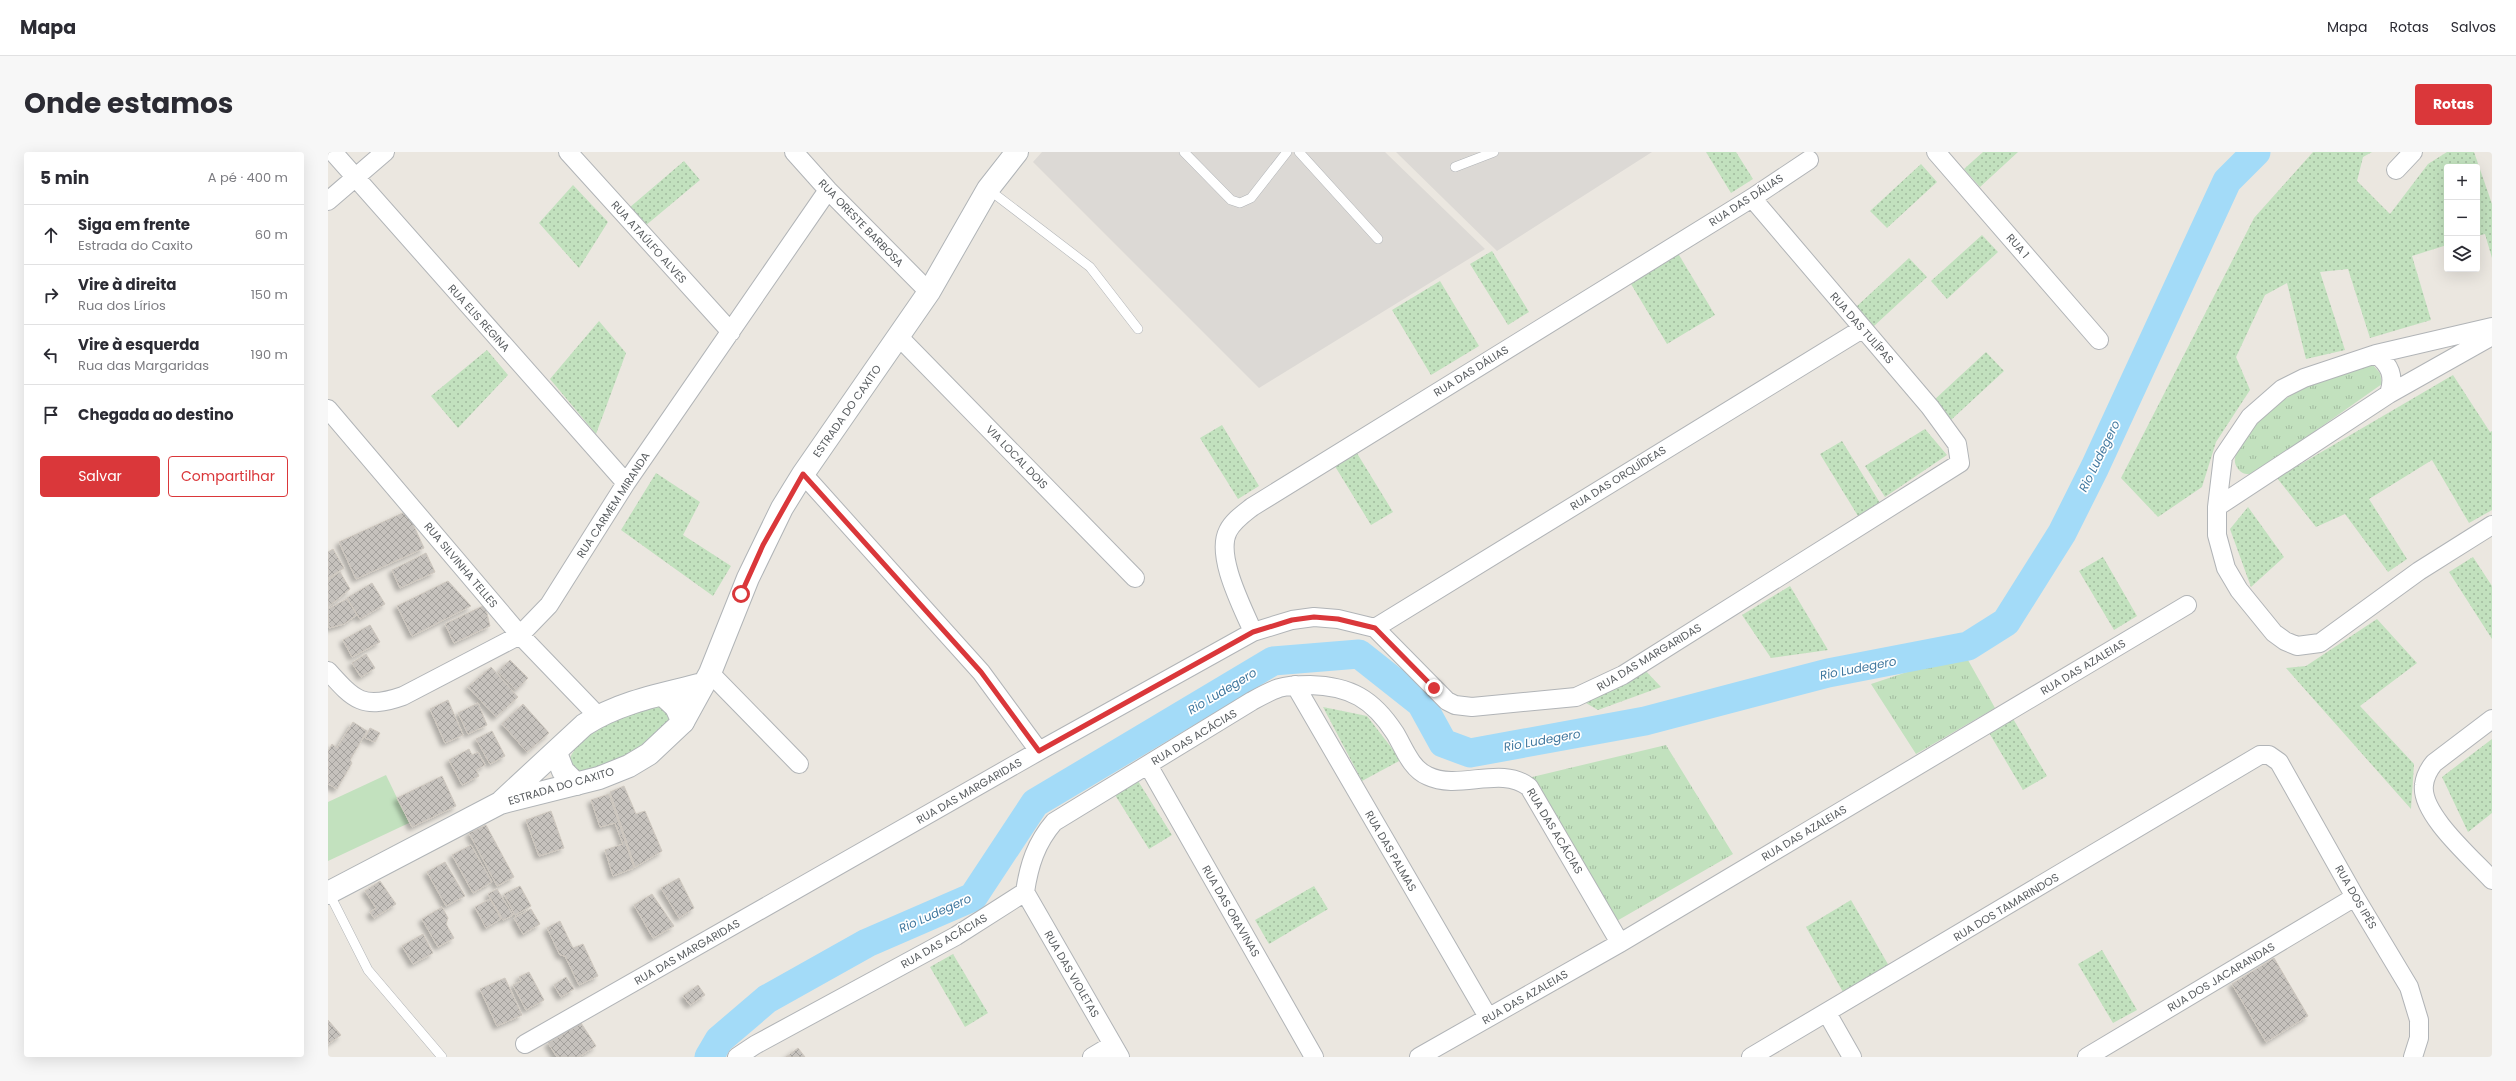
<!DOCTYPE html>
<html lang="pt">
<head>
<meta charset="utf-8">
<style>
	body { margin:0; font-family:Poppins,sans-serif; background:#f7f7f7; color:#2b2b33 }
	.controls { position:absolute; right:12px; top:12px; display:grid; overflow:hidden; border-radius:4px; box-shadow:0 4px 16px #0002 }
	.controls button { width:36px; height:36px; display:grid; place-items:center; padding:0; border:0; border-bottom:1px solid #e1e1e2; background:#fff; color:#2b2b33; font:20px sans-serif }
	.stop { position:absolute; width:12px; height:12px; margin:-9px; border:3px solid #da373a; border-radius:50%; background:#fff }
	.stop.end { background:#da373a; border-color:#fff; box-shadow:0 1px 4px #0008 }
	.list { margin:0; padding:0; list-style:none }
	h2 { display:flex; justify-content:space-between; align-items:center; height:52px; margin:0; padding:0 16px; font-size:17px }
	h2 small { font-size:13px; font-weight:400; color:#7c7c81 }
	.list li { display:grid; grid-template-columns:26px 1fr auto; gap:12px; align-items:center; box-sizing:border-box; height:60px; padding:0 16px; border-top:1px solid #e1e1e2 }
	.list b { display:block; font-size:15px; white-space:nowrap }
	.list p { margin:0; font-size:13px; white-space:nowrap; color:#7c7c81 }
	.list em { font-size:13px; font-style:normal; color:#7c7c81 }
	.actions { display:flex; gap:8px; padding:12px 16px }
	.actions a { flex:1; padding:9px 0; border:1px solid #da373a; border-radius:4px; text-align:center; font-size:14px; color:#da373a }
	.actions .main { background:#da373a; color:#fff }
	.icon { flex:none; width:22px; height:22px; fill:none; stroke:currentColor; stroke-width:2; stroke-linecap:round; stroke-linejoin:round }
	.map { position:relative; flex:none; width:2164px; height:905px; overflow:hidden; border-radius:4px }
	header { display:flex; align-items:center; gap:24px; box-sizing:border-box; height:56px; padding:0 20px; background:#fff; border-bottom:1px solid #e1e1e2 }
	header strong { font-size:19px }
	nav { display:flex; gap:22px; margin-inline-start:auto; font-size:14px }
	.intro { display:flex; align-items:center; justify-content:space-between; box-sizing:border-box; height:96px; padding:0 24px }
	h1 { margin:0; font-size:28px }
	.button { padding:10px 18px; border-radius:4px; background:#da373a; color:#fff; font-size:14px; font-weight:700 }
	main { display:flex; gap:24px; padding:0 24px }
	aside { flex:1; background:#fff; border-radius:4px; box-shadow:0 4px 16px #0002 }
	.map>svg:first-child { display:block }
	.industrial { fill:#dcd9d5 }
	.grass { fill:url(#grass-dots) }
	.park { fill:url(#park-tufts) }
	.pitch { fill:#c2e1be }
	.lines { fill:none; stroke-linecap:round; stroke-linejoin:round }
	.river { stroke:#a3dbf8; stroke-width:29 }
	.building { fill:url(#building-cross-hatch); stroke:#cfc8bf; filter:url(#shadow) }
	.service-casing { stroke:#b1b4b7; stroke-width:10 }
	.minor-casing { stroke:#b1b4b7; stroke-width:20 }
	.tertiary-casing { stroke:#b1b4b7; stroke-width:24 }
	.secondary-casing { stroke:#b0b4b7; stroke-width:24 }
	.service { stroke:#fff; stroke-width:9 }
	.minor { stroke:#fff; stroke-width:18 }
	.tertiary { stroke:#fff; stroke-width:22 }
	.secondary { stroke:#fff; stroke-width:22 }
	.route { stroke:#da373a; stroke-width:5 }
	.labels { text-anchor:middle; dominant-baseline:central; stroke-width:3.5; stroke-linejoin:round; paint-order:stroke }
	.street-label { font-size:11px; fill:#595d60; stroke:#fff }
	.water-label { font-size:12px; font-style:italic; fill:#41789f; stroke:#fff }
</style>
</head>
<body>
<header>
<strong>Mapa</strong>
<nav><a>Mapa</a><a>Rotas</a><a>Salvos</a></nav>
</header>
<div class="intro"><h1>Onde estamos</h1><a class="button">Rotas</a></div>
<main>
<aside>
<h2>5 min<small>A pé · 400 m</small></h2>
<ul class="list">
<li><svg class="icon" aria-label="ahead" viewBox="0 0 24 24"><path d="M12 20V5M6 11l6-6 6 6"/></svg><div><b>Siga em frente</b><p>Estrada do Caxito</p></div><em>60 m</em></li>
<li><svg class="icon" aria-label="right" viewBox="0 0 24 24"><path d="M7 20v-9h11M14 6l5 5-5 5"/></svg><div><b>Vire à direita</b><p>Rua dos Lírios</p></div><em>150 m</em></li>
<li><svg class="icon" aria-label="left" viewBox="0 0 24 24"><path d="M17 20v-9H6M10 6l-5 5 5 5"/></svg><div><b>Vire à esquerda</b><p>Rua das Margaridas</p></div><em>190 m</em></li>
<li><svg class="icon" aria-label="arrive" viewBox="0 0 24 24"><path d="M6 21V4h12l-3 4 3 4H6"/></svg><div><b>Chegada ao destino</b></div></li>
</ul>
<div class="actions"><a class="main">Salvar</a><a>Compartilhar</a></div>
</aside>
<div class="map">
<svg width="2164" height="905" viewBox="0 0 2164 905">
	<defs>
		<pattern id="grass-dots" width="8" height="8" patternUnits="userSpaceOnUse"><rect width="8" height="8" fill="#c2e1be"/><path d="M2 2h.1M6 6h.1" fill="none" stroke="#a1ba9e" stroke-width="1.8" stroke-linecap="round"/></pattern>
		<pattern id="park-tufts" width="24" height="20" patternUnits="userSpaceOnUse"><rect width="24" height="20" fill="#c2e1be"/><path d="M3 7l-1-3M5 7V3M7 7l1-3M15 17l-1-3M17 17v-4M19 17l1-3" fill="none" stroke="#a1ba9e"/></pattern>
		<pattern id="building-cross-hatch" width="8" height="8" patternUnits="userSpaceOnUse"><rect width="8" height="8" fill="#c6c2bd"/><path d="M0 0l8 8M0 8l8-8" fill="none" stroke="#a4a19d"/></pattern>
		<filter id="shadow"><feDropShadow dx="-3.5" dy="3.5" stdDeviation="2" flood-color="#0004"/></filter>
	</defs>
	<rect width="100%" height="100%" fill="#ebe7e0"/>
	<path class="industrial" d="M 714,0 L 1057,0 L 1157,97 L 931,236 L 705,10 Z
		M 1068,0 L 1324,0 L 1169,99 Z"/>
	<path class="grass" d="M 1378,0 L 1408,0 L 1425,27 L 1403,41 Z
		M 1655,0 L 1690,0 L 1652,35 L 1636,17 Z
		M 1985,0 L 2044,0 L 2035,5 L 2029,29 L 2062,62 L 2100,12 L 2119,0 L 2146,0 L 2164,52 L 2164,106 L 2157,82 L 2149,84 L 2149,15 L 2119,15 L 2119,93 L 2084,104 L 2103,168 L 2042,186 L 2020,117 L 1992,120 L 2017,198 L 1978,207 L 1959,131 L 1937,143 L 1908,205 L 1922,238 L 1888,290 L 1874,335 L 1830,365 L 1793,326 L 1926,66 Z
		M 356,9 L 372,28 L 317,74 L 301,56 Z
		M 1593,12 L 1609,30 L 1559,76 L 1542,59 Z
		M 245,33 L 280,70 L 251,116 L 211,71 Z
		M 1654,83 L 1670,100 L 1619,147 L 1603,129 Z
		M 1348,98 L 1387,163 L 1339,192 L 1300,127 Z
		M 1164,99 L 1201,160 L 1180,173 L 1142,112 Z
		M 1581,106 L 1599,125 L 1546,174 L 1528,155 Z
		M 1112,129 L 1151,194 L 1103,223 L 1064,158 Z
		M 271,169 L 298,201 L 268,282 L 222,227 Z
		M 159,198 L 180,223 L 130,276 L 103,244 Z
		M 1658,200 L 1676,219 L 1623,268 L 1605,249 Z
		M 2125,223 L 2162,280 L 2164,279 L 2164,358 L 2141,371 L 2104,308 L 2041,347 L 2079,407 L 2060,420 L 2017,362 L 1988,375 L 1949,326 Z
		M 894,273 L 931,334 L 910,347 L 872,286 Z
		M 1597,277 L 1619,303 L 1557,345 L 1537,314 Z
		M 1514,289 L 1552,351 L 1530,364 L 1492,302 Z
		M 1027,298 L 1065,360 L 1043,373 L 1005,311 Z
		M 328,321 L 372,350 L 355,383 L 403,414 L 385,444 L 293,378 Z
		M 1920,355 L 1956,405 L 1923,435 L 1902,377 Z
		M 1775,405 L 1809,464 L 1786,478 L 1751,419 Z
		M 2145,405 L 2164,434 L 2164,487 L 2121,420 Z
		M 1462,434 L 1500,498 L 1443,506 L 1414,463 Z
		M 2049,467 L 2089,511 L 2032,554 L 2086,612 L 2083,657 L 1958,516 L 1978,514 Z
		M 1315,516 L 1333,535 L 1270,558 L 1258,551 Z
		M 334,553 L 342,567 C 313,600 291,608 251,622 L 241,608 C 257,572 301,562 334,553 Z
		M 995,555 L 1039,564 L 1073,608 L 1034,629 Z
		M 1684,565 L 1719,624 L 1695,638 L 1660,579 Z
		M 2164,587 L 2164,661 L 2140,680 L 2114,625 Z
		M 810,629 L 844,683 L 821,697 L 787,643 Z
		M 986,734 L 1000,757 L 941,792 L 927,768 Z
		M 1523,748 L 1561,814 L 1515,840 L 1478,775 Z
		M 1774,798 L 1809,858 L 1785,871 L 1750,812 Z
		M 625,802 L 660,861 L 637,875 L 602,815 Z"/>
	<path class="park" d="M 2044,212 L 2052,221 L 2054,232 L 1926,322 C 1920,323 1914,322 1910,317 C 1903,308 1909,299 1914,292 C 1948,239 1988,231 2044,212 Z
		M 1636,501 L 1667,556 L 1588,602 L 1543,532 Z
		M 1338,593 L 1405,702 L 1287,770 L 1200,626 Z"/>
	<path class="pitch" d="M 58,623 L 81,671 L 0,709 L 0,650 Z"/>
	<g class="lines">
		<path class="river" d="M 381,905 L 391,888 L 439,847 L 539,791 L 645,745 L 707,651 L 945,509 L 1031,502 L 1093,551 L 1115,591 L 1142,601 L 1317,569 L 1500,521 L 1640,494 L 1678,470 L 1734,381 L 1767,315 L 1899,29 L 1928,0"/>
	</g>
	<path class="building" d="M 79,359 L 96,396 L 28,427 L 11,390 Z
		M 5,397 L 16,416 L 0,426 L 0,400 Z
		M 98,401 L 107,420 L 72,436 L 64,418 Z
		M 12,420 L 22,437 L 0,455 L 0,428 Z
		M 120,429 L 143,454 L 84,484 L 69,454 Z
		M 44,431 L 57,452 L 32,467 L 19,446 Z
		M 19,447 L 29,463 L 16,472 L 1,476 L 0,457 Z
		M 157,453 L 162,474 L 126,491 L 117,472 Z
		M 42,473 L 52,490 L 24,505 L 15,488 Z
		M 38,502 L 47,516 L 33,525 L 24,511 Z
		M 182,508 L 200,526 L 188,538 L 170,520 Z
		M 163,515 L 190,545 L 168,565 L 140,535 Z
		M 120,548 L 135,583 L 117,591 L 102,557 Z
		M 150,551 L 159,573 L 140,582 L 130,561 Z
		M 195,552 L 221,581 L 199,600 L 174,572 Z
		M 25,570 L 39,579 L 22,608 L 24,611 L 9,637 L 0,632 L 0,599 L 4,592 L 9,596 Z
		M 42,576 L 52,581 L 47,590 L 37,586 Z
		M 164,579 L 177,604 L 162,612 L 148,587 Z
		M 141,597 L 144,603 L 150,600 L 157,613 L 148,618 L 151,624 L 134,633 L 121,608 Z
		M 114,624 L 128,654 L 84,675 L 69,646 Z
		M 296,634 L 308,662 L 317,659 L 334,699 L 307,715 L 282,640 Z
		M 281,642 L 306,716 L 285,724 L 277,698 L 295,692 L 287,671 L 272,675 L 263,648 Z
		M 223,659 L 236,696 L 211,704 L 198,668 Z
		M 158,673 L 186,725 L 169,734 L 141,681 Z
		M 143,693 L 164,730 L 145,741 L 124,703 Z
		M 117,710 L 137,744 L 118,754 L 99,720 Z
		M 351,726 L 366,756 L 351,766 L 333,736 Z
		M 52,729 L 68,752 L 46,766 L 42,760 L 48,756 L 37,739 Z
		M 192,734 L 203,754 L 187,763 L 176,742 Z
		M 169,737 L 185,763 L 175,768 L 160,742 Z
		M 324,742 L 346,774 L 325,786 L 306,753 Z
		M 162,747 L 173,767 L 158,776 L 147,755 Z
		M 114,755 L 120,766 L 118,772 L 126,786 L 110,795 L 94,767 Z
		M 203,757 L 212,772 L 195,782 L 186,766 Z
		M 232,769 L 245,796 L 255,792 L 270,824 L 251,833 L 237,804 L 232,803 L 219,776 Z
		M 95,782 L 105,801 L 85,812 L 74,794 Z
		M 1946,806 L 1980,864 L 1938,890 L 1904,832 Z
		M 201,820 L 216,848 L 198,858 L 185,833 L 193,829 L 191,825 Z
		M 238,825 L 246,837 L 233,845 L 226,833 Z
		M 177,826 L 194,863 L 169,874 L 152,837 Z
		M 370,833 L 377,843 L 362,853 L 355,844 Z
		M 0,868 L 13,883 L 0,892 Z
		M 253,871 L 268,894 L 251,905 L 229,905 L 220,891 Z
		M 470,896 L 477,905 L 458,905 Z"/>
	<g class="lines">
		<defs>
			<path id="service" d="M 856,0 L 903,48 L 912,51 L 923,46 L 959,0
				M 971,0 L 1050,87
				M 1127,15 L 1166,0
				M 660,37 L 762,115 L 810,177
				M 1,741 L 40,818 L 114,905"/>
			<path id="minor" d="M 5,0 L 298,331
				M 240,0 L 403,180
				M 466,0 L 500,38 L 601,140
				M 1608,0 L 1771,188
				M 2068,18 L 2085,0
				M 0,49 L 57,0
				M 2164,175 L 2048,202 L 1976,226 L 1954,237 L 1922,265 L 1895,305 L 1889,355 L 1889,383 L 1898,416 L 1911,438 L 1946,481 L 1957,489 L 1969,494 L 1992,491 L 2091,419 L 2164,373
				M 571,185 L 807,426
				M 2048,202 C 2062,213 2067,224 2061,242
				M 0,257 L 192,483 L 270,564
				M 475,322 L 653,520 L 711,599
				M 1889,355 L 2061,242 L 2164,184
				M 1047,476 L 1534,177
				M 925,480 C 915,456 887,404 900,379 C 905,369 915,362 924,355 L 1424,46 L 1481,8
				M 0,519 C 26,548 35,558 75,544 L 192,483 L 221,453 L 298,331 L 500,38
				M 382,521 L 471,612
				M 967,533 L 1160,865
				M 2164,567 L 2106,611 C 2101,617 2097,624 2096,633 C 2092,662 2145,707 2164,728
				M 820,613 L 986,905
				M 697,740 L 792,905
				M 1499,861 L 1524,905
				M 197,892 L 711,599 L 925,480 L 964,468 L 986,465 L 1010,467 L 1047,476 L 1119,549 L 1127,553 L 1144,555 L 1248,545 L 1295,523 L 1632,311 L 1629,292 L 1602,255 L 1424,46
				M 409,905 L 427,893 L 628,784 L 697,740 C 701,713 708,691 726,670 L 924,549 C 933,544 942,539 951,536 C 961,533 972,533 982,533 C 1022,534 1045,547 1067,581 C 1076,596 1083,617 1100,624 C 1131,639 1173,613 1201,635 L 1292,791
				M 764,905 L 784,893
				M 1091,905 L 1292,791 L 1859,453
				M 1423,905 L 1932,603 L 1941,603 L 1951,610 L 2027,745 L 2081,835 L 2091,868 L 2091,886 L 2085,905
				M 1759,905 L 2027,745"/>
			<path id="tertiary" d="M 335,543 L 348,555 L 355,570
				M 228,601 L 235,619 L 248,632"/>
			<path id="secondary" d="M 174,649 L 256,573 C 291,550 335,542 375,532
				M 0,741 L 172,651 L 271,626 L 301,614 L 321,602 L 355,570 L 382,521 L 420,426 L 454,356 L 475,322 L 601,140 L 660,37 L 689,0"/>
		</defs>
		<use href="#service" class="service-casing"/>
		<use href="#minor" class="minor-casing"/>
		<use href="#tertiary" class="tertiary-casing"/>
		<use href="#secondary" class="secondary-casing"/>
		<use href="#service" class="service"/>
		<use href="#minor" class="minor"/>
		<use href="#tertiary" class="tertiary"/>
		<use href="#secondary" class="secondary"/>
	</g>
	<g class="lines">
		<path class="route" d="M 413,442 L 435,393 L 475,322 L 653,520 L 711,599 L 925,480 L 964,468 L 986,465 L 1010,467 L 1047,476 L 1106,536"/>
	</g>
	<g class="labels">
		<g class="street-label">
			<text transform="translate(1418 48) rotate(-33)">RUA DAS DÁLIAS</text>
			<text transform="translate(533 71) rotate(46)">RUA ORESTE BARBOSA</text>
			<text transform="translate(321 90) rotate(48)">RUA ATAÚLFO ALVES</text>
			<text transform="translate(1690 94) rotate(49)">RUA 1</text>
			<text transform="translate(151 166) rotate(48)">RUA ELIS REGINA</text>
			<text transform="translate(1534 176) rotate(49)">RUA DAS TULÍPAS</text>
			<text transform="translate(1143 219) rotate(-32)">RUA DAS DÁLIAS</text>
			<text transform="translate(519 259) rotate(-55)">ESTRADA DO CAXITO</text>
			<text transform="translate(689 305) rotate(46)">VIA LOCAL DOIS</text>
			<text transform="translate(1290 326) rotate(-32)">RUA DAS ORQUÍDEAS</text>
			<text transform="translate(285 353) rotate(-57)">RUA CARMEM MIRANDA</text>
			<text transform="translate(133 413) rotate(50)">RUA SILVINHA TELLES</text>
			<text transform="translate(1321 505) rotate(-31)">RUA DAS MARGARIDAS</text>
			<text transform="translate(1755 515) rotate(-31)">RUA DAS AZALEIAS</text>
			<text transform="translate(866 585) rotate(-31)">RUA DAS ACÁCIAS</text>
			<text transform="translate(233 634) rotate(-16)">ESTRADA DO CAXITO</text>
			<text transform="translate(641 639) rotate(-30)">RUA DAS MARGARIDAS</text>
			<text transform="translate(1227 679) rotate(59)">RUA DAS ACÁCIAS</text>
			<text transform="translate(1476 681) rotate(-31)">RUA DAS AZALEIAS</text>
			<text transform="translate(1063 699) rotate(60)">RUA DAS PALMAS</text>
			<text transform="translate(2028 745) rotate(60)">RUA DOS IPÊS</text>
			<text transform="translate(1678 755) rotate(-31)">RUA DOS TAMARINDOS</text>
			<text transform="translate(903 759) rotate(60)">RUA DAS ORAVINAS</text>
			<text transform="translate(616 789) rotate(-30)">RUA DAS ACÁCIAS</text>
			<text transform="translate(359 800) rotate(-30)">RUA DAS MARGARIDAS</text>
			<text transform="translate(744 822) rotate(60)">RUA DAS VIOLETAS</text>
			<text transform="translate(1893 825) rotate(-31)">RUA DOS JACARANDAS</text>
			<text transform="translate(1197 845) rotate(-30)">RUA DAS AZALEIAS</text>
		</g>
		<g class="water-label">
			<text transform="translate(1771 304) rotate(-64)">Rio Ludegero</text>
			<text transform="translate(1530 516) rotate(-11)">Rio Ludegero</text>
			<text transform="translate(894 539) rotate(-31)">Rio Ludegero</text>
			<text transform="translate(1214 588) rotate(-10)">Rio Ludegero</text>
			<text transform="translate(607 761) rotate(-24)">Rio Ludegero</text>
		</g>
	</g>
</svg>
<div class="controls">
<button>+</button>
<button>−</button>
<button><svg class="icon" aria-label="layers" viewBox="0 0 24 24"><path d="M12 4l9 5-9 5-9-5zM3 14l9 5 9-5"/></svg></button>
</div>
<div class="stop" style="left:413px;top:442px"></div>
<div class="stop end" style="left:1106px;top:536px"></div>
</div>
</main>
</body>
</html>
